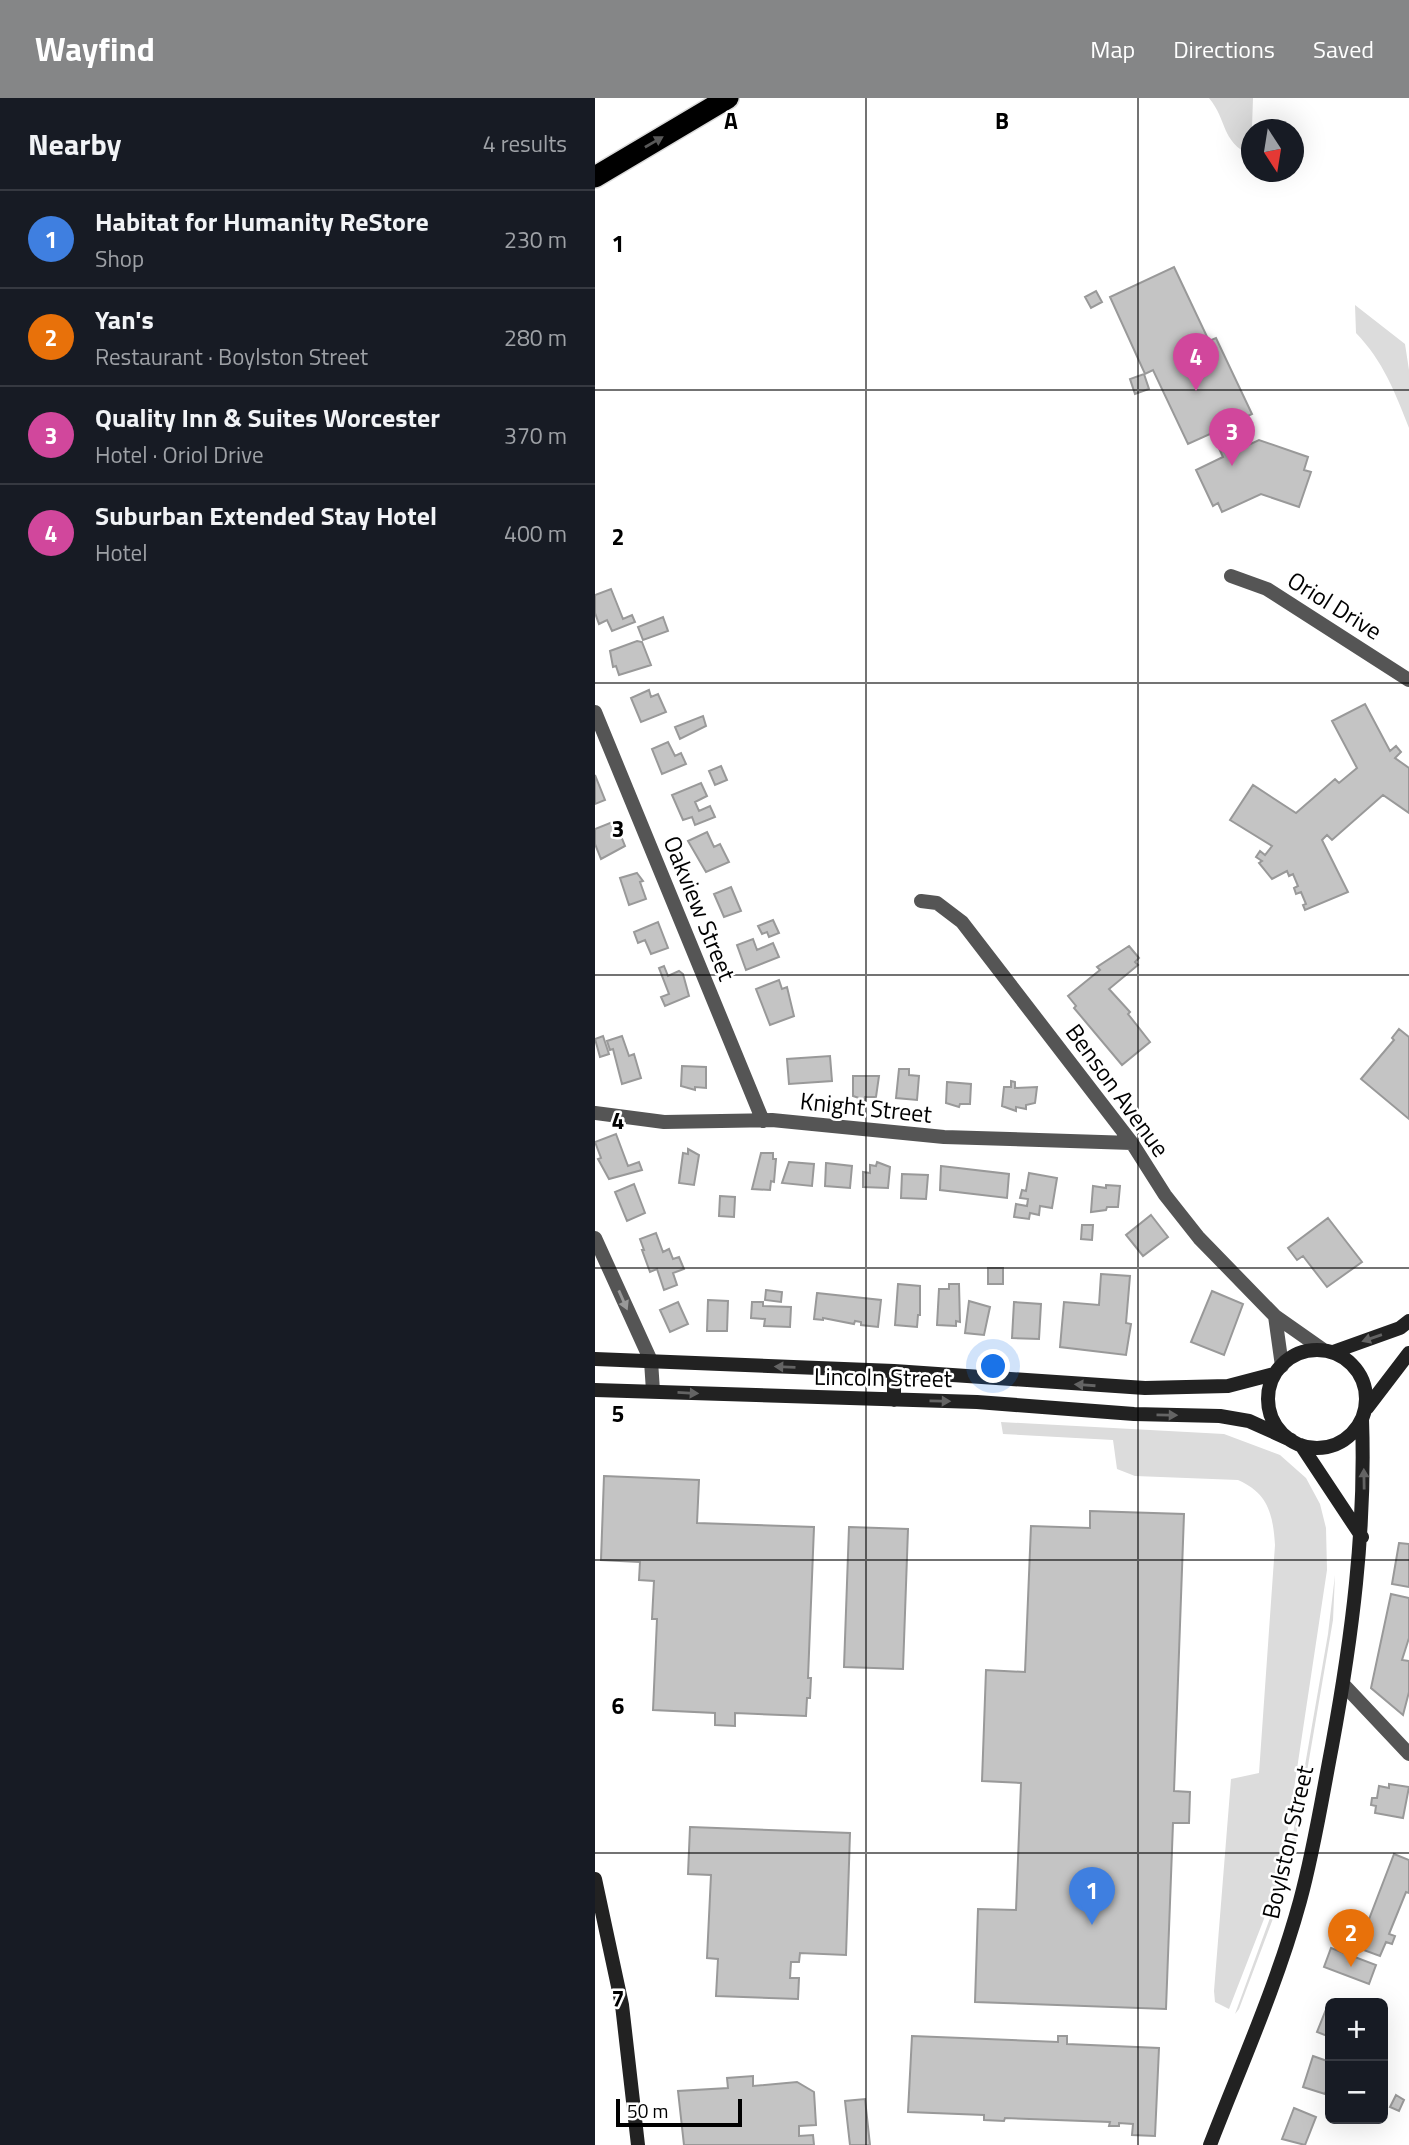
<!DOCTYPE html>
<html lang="en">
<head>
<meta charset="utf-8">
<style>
	body { margin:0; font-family:"Titillium Web",sans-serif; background:#20242c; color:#f1f3f6 }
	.controls { position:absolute; right:21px; bottom:21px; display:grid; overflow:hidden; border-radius:10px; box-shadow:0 7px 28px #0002 }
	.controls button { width:63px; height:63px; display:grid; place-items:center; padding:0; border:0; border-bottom:2px solid #363941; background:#171b24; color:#f1f3f6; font:35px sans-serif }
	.compass { position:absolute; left:646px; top:21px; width:63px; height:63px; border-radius:50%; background:#171b24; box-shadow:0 7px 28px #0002; rotate:168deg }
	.scale { position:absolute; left:21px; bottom:18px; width:126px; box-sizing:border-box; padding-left:7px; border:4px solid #000; border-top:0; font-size:19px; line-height:24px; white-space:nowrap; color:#000; -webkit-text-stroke:5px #fff; paint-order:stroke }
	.you { position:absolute; left:399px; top:1269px; width:24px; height:24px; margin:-18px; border:5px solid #fff; border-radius:50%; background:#1a73e8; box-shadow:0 0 0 10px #1a73e833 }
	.badge { display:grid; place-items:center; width:46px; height:46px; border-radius:50%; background:#858687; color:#fff; font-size:23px; font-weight:700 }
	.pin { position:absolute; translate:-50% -58px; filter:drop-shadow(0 2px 4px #0008) }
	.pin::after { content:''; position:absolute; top:37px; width:24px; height:21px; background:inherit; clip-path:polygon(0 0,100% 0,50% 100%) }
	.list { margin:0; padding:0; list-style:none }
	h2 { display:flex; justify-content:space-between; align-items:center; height:91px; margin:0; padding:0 28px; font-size:30px }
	h2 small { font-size:23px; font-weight:400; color:#9ea1a6 }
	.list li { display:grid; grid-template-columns:46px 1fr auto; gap:21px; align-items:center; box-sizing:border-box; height:98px; padding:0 28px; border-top:2px solid #363941 }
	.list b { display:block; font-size:26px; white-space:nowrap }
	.list p { margin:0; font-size:23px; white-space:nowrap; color:#9ea1a6 }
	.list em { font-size:23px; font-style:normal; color:#9ea1a6 }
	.map { position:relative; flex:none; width:814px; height:2047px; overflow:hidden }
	header { display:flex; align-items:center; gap:42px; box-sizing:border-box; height:98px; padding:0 35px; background:#858687; color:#fff }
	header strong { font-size:33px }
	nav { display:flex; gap:38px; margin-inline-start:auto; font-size:24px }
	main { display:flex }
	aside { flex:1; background:#171b24 }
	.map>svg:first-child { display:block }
	.green { fill:#dcdcdc }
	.building { fill:#c4c4c4; stroke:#999; stroke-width:2 }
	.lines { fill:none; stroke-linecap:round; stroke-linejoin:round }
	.motorway-casing { stroke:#dbdbdb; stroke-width:24 }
	.minor { stroke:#555; stroke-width:14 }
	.secondary { stroke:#222; stroke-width:14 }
	.motorway { stroke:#000; stroke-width:21 }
	.oneway { fill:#595959 }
	.oneway2 { fill:#999 }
	.oneway3 { fill:#646464 }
	.grid { fill:none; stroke:#000; stroke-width:2; stroke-opacity:0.55 }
	.labels { text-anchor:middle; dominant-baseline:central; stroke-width:5; stroke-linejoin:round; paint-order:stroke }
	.street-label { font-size:24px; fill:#000; stroke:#fff }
	.grid-label { font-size:23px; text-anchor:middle; font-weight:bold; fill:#000; stroke:#fff; stroke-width:5; stroke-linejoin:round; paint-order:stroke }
</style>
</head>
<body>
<header>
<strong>Wayfind</strong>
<nav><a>Map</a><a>Directions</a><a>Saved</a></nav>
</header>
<main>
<aside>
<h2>Nearby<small>4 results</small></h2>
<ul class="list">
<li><span class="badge" style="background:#3f7fe0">1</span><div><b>Habitat for Humanity ReStore</b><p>Shop</p></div><em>230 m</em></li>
<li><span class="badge" style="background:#e8710a">2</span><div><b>Yan's</b><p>Restaurant · Boylston Street</p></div><em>280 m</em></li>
<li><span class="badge" style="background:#d1479c">3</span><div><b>Quality Inn &amp; Suites Worcester</b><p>Hotel · Oriol Drive</p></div><em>370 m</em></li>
<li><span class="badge" style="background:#d1479c">4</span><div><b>Suburban Extended Stay Hotel</b><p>Hotel</p></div><em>400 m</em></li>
</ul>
</aside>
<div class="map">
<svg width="814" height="2047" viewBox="0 0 814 2047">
	<rect width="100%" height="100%" fill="#fff"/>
	<path class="green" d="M 614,0 L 658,0 L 656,58 C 625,42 633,23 614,0 Z
		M 760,207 L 810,246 L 814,272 L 814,330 C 800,294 788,263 761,235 Z
		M 406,1324 L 629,1336 L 685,1357 L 711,1380 L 725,1406 L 731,1430 L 732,1472 L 686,1777 L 634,1911 L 620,1904 L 619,1893 L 636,1681 L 664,1675 L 680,1447 C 678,1416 673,1395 643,1382 L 540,1378 L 522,1371 L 518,1342 L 408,1336 Z
		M 740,1477 L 738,1522 L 694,1778 L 644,1911 L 640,1916 L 691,1776 L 733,1536 Z"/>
	<path class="building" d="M 579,169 L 614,243 L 621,240 L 657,316 L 625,331 L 628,338 L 631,336 L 636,355 L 664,342 L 713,359 L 709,372 L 716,374 L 704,409 L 666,396 L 627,414 L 623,405 L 618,408 L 601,372 L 628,359 L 617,335 L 593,346 L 558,272 L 550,276 L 515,199 Z
		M 501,193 L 507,204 L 496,210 L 490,199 Z
		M 549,276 L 554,291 L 540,296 L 535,281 Z
		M 16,491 L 28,521 L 37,517 L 40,524 L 17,533 L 12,522 L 4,526 L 0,515 L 0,497 Z
		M 68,519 L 73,533 L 48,542 L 43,529 Z
		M 42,543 L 47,544 L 56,567 L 24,577 L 21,568 L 18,569 L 15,553 Z
		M 54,592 L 56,599 L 63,596 L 71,614 L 46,624 L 36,600 Z
		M 770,606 L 795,653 L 801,648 L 806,654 L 800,660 L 814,670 L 814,715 L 788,697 L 737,742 L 732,737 L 727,742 L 753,794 L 710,812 L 708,807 L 711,806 L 706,794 L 701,796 L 699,790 L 703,788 L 698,776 L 694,778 L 692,773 L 677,781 L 664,765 L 667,763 L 661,759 L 665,753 L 670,757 L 677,748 L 635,722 L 658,687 L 701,715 L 740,681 L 744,685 L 762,670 L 737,623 Z
		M 108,618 L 111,628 L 85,641 L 80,629 Z
		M 73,644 L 80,658 L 86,655 L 91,666 L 67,676 L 57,651 Z
		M 126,668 L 132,682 L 120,687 L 114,673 Z
		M 0,677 L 10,702 L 0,706 Z
		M 106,685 L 112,698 L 100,704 L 104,713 L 115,708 L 120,719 L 100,727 L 97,719 L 88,722 L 77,697 Z
		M 20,723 L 30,748 L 6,761 L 0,746 L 0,731 Z
		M 112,734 L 119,749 L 125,746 L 134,764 L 111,774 L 93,743 Z
		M 42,775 L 48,783 L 45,784 L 51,801 L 34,807 L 25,780 Z
		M 136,789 L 146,813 L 129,819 L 119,796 Z
		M 178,822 L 184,835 L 174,839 L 172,834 L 167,836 L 163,828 Z
		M 63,824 L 73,850 L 56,856 L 50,842 L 43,845 L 39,834 Z
		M 158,841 L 162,852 L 178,845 L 184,859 L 151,872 L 142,847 Z
		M 534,848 L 544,860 L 540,864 L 543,867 L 514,891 L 535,914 L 533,916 L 555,944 L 527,967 L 479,910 L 481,908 L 473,898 L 505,872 L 502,869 Z
		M 69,868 L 73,878 L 84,873 L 88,876 L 94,898 L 70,908 L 66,899 L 74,896 L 64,870 Z
		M 184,882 L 187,891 L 192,889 L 199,918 L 175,927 L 161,891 Z
		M 804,931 L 814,939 L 814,1021 L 766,981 L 799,942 L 797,940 Z
		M 8,938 L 14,956 L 5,959 L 0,941 Z
		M 27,938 L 34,958 L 39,956 L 46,980 L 27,986 L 18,951 L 15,952 L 12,943 Z
		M 235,958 L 237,983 L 194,986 L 192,961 Z
		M 87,968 L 111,969 L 111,990 L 100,989 L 100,992 L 86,988 Z
		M 304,971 L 314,971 L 314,977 L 324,978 L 322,1002 L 301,1000 Z
		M 258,978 L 284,978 L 281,999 L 270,999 L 270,1002 L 258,998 Z
		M 416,983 L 420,984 L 420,990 L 442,989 L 440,1005 L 431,1007 L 431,1011 L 421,1009 L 421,1013 L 407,1008 L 409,989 L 416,989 Z
		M 352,984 L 376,986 L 375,1006 L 365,1006 L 364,1009 L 351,1005 Z
		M 21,1036 L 33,1068 L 44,1064 L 47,1072 L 14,1081 L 3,1061 L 6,1060 L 0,1044 Z
		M 93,1051 L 104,1057 L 99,1087 L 84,1085 L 88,1055 L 93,1056 Z
		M 166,1055 L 178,1055 L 178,1061 L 181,1061 L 179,1084 L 176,1083 L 175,1092 L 157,1091 Z
		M 194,1064 L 219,1066 L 217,1088 L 187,1085 Z
		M 282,1064 L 295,1069 L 293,1090 L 268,1089 L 268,1074 L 275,1075 L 275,1067 L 281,1068 Z
		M 231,1065 L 257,1068 L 255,1090 L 230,1088 Z
		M 346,1068 L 414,1076 L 412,1100 L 345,1092 Z
		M 434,1075 L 462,1080 L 457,1110 L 445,1108 L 444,1117 L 435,1115 L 434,1121 L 419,1119 L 421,1106 L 432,1108 L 433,1101 L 425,1100 L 427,1092 L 431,1093 Z
		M 307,1076 L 333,1077 L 331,1101 L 306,1100 Z
		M 39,1086 L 50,1115 L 32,1123 L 20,1094 Z
		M 511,1087 L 525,1088 L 523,1109 L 512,1109 L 511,1112 L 496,1114 L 498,1088 L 511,1090 Z
		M 125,1098 L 140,1099 L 139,1119 L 124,1118 Z
		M 556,1117 L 573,1139 L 548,1158 L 531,1137 Z
		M 733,1120 L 767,1164 L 732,1189 L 708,1158 L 702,1162 L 693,1150 Z
		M 487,1127 L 498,1127 L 497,1142 L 486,1141 Z
		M 61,1135 L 68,1154 L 74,1151 L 78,1161 L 84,1159 L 89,1171 L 78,1175 L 82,1187 L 69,1192 L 62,1171 L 55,1174 L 47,1152 L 49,1152 L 45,1141 Z
		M 393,1170 L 408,1170 L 408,1186 L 393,1186 Z
		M 506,1176 L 535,1178 L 531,1225 L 536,1226 L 531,1257 L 465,1249 L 469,1204 L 504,1207 Z
		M 303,1186 L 325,1188 L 325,1217 L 323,1217 L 322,1229 L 300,1227 Z
		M 354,1186 L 364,1186 L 365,1224 L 361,1223 L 361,1228 L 342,1227 L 344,1191 L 354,1191 Z
		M 171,1192 L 187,1194 L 186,1204 L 170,1202 Z
		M 617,1193 L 648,1206 L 629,1257 L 596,1244 Z
		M 222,1195 L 286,1202 L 283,1229 L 266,1227 L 266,1224 L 260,1223 L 259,1226 L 228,1220 L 228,1222 L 219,1221 Z
		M 113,1202 L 133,1203 L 132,1233 L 112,1233 Z
		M 374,1203 L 395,1209 L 389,1237 L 370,1235 Z
		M 83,1204 L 93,1226 L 75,1234 L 65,1212 Z
		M 157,1204 L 168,1204 L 168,1208 L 196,1209 L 195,1229 L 169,1228 L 170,1221 L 156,1220 Z
		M 419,1204 L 446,1206 L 444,1241 L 417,1240 Z
		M 9,1378 L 104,1382 L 102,1425 L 219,1429 L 213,1580 L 216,1580 L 215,1600 L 212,1600 L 211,1618 L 140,1615 L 140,1628 L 120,1627 L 120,1615 L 58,1612 L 62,1521 L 57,1521 L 59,1483 L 44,1482 L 45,1464 L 6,1462 Z
		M 495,1413 L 589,1416 L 579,1693 L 595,1694 L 594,1725 L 578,1725 L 571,1911 L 380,1904 L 383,1811 L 421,1812 L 426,1685 L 387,1683 L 391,1572 L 430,1574 L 436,1428 L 495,1430 Z
		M 254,1429 L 313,1431 L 308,1571 L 249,1569 Z
		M 804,1445 L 814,1446 L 814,1489 L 797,1486 Z
		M 796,1496 L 814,1500 L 814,1540 L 807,1562 L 814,1563 L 814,1594 L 808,1617 L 776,1590 Z
		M 794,1686 L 814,1689 L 808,1720 L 780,1715 L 781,1708 L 776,1707 L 777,1700 L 782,1700 L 784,1688 L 794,1690 Z
		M 95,1729 L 255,1735 L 251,1857 L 205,1855 L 204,1864 L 196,1864 L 195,1880 L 204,1880 L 203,1901 L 121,1898 L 123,1861 L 112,1860 L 116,1777 L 93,1776 Z
		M 799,1756 L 814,1762 L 814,1795 L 811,1794 L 794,1836 L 800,1838 L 797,1846 L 791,1844 L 785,1858 L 763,1850 Z
		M 736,1850 L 781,1867 L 774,1886 L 729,1869 Z
		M 734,1904 L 738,1905 L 735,1905 L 735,1939 L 722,1934 Z
		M 317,1938 L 463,1944 L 463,1938 L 472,1938 L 472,1946 L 564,1950 L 560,2038 L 537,2037 L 538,2026 L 524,2025 L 524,2028 L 514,2028 L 515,2024 L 410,2020 L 409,2023 L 389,2022 L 389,2017 L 313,2014 Z
		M 718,1958 L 735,1964 L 735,1981 L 730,1996 L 708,1989 Z
		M 158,1978 L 158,1988 L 202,1984 L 219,1994 L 221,2027 L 204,2028 L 204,2038 L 218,2037 L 219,2047 L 89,2047 L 83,1993 L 133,1990 L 132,1980 Z
		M 801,1997 L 809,2002 L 804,2013 L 795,2009 Z
		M 270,2001 L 275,2047 L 255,2047 L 250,2003 Z
		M 699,2010 L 721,2019 L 710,2047 L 687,2041 Z"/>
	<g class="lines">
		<defs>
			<path id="motorway" d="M 0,79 L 133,0"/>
		</defs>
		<use href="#motorway" class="motorway-casing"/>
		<path class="minor" d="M 636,478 L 672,491 L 814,582
			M 0,614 L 168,1023
			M 326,803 L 342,805 L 367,824 L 537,1045 L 570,1097 L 604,1140 L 680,1218
			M 0,1015 L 69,1024 L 177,1022 L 349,1039 L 537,1045
			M 0,1140 L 56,1263 L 58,1293
			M 687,1268 L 680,1218 L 727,1251
			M 748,1586 L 814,1656"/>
		<path class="secondary" d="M673 1301a49 49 0 1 1 98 0a49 49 0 1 1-98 0Z
			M 738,1254 L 805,1230 L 814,1223
			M 0,1261 L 299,1273 L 550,1290 L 633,1288 L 679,1276
			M 0,1292 L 382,1304 L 539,1316 L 625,1318 L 654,1323 L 696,1342
			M 299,1302 L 299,1273
			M 772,1310 L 814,1255
			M 706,1347 L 767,1439
			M 0,1781 L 27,1907 L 43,2047
			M 615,2047 C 646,1967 682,1887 705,1803 C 719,1752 727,1700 737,1648 C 757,1539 771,1432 767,1321"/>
		<use href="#motorway" class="motorway"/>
	</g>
	<defs><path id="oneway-solid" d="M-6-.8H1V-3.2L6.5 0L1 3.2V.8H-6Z" transform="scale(1.75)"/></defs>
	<use class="oneway" href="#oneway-solid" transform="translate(59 44) rotate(-30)"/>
	<use class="oneway2" href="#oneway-solid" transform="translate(28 1202) rotate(66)"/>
	<g class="oneway3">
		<use href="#oneway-solid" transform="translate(777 1240) rotate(161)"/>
		<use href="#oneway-solid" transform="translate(190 1269) rotate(-178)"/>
		<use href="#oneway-solid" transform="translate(490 1287) rotate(-176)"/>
		<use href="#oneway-solid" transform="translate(93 1295) rotate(3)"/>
		<use href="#oneway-solid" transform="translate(345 1303) rotate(1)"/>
		<use href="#oneway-solid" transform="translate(572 1317) rotate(1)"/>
		<use href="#oneway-solid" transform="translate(769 1381) rotate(-91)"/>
	</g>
	<path class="grid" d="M 271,0 L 271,2047M 543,0 L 543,2047M 0,292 L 814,292M 0,585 L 814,585M 0,877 L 814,877M 0,1170 L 814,1170M 0,1462 L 814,1462M 0,1755 L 814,1755"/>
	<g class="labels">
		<g class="street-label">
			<text transform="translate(740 507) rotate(32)">Oriol Drive</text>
			<text transform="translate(105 810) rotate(68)">Oakview Street</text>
			<text transform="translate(523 992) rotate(54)">Benson Avenue</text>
			<text transform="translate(271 1009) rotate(6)">Knight Street</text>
			<text transform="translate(288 1279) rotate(1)">Lincoln Street</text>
			<text transform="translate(692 1744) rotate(-77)">Boylston Street</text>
		</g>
	</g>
	<g class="grid-label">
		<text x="136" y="31">A</text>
		<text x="407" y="31">B</text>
		<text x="23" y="154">1</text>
		<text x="23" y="447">2</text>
		<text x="23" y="739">3</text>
		<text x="23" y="1031">4</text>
		<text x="23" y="1324">5</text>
		<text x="23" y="1616">6</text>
		<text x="23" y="1909">7</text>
	</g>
</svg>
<div class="controls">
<button>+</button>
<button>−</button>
</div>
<svg class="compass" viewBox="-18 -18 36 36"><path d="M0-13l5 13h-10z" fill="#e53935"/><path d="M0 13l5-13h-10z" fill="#9ea1a6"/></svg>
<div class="scale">50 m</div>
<div class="you"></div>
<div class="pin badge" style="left:497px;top:1827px;background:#3f7fe0">1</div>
<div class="pin badge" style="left:756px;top:1869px;background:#e8710a">2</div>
<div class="pin badge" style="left:637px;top:368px;background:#d1479c">3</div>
<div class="pin badge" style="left:601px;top:293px;background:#d1479c">4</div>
</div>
</main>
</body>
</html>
